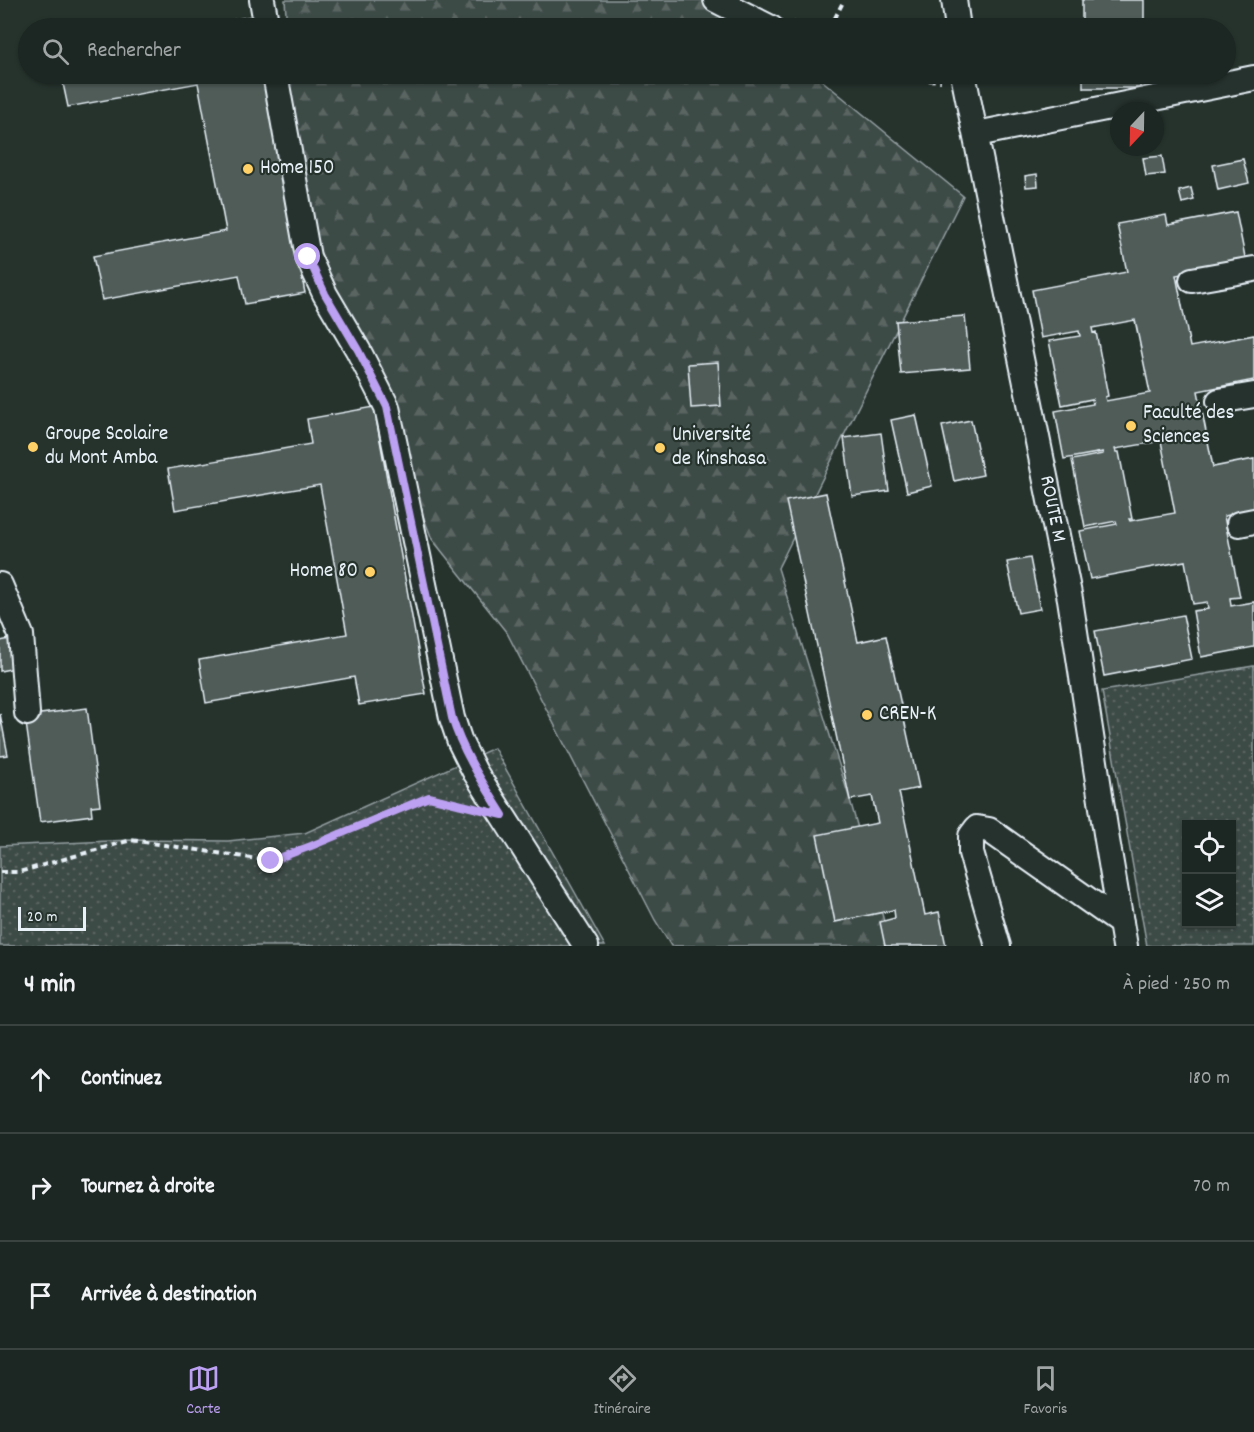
<!DOCTYPE html>
<html lang="fr">
<head>
<meta charset="utf-8">
<style>
	body { margin:0; font-family:Dekko,sans-serif; background:#29322f; color:#f1f3f6 }
	.controls { position:absolute; right:18px; bottom:18px; display:grid; overflow:hidden; border-radius:0px; box-shadow:0 2px 4px #0004 }
	.controls button { width:54px; height:54px; display:grid; place-items:center; padding:0; border:0; border-bottom:2px solid #3a4340; background:#1c2622; color:#f1f3f6; font:30px sans-serif }
	.compass { position:absolute; left:1110px; top:102px; width:54px; height:54px; border-radius:50%; background:#1c2622; box-shadow:0 2px 4px #0004; rotate:202deg }
	.scale { position:absolute; left:18px; bottom:15px; width:68px; box-sizing:border-box; padding-left:6px; border:3px solid #e8f1f8; border-top:0; font-size:16px; line-height:21px; white-space:nowrap; color:#e8f1f8; -webkit-text-stroke:4px #26332d; paint-order:stroke }
	.stop { position:absolute; width:18px; height:18px; margin:-14px; border:4px solid #bca0f2; border-radius:50%; background:#fff }
	.stop.end { background:#bca0f2; border-color:#fff; box-shadow:0 2px 6px #0008 }
	.list { margin:0; padding:0; list-style:none }
	h2 { display:flex; justify-content:space-between; align-items:center; height:78px; margin:0; padding:0 24px; font-size:26px }
	h2 small { font-size:20px; font-weight:400; color:#a0a5a5 }
	.list li { display:grid; grid-template-columns:39px 1fr auto; gap:18px; align-items:center; box-sizing:border-box; height:108px; padding:0 24px; border-top:2px solid #3a4340 }
	.list b { display:block; font-size:22px; white-space:nowrap }
	.list em { font-size:20px; font-style:normal; color:#a0a5a5 }
	.icon { flex:none; width:33px; height:33px; fill:none; stroke:currentColor; stroke-width:2; stroke-linecap:round; stroke-linejoin:round }
	.map { position:relative; flex:none; width:1254px; height:946px; overflow:hidden }
	.search { position:absolute; background:#1c2622; box-shadow:0 2px 4px #0004; left:18px; right:18px; top:18px; height:66px; display:flex; align-items:center; gap:15px; box-sizing:border-box; padding:0 21px; border-radius:33px; color:#a0a5a5; font-size:22px }
	.sheet { height:402px; background:#1c2622 }
	nav { display:flex; justify-content:space-around; align-items:center; box-sizing:border-box; height:84px; border-top:2px solid #3a4340; background:#1c2622; font-size:16px; color:#a0a5a5 }
	nav a { display:grid; justify-items:center; gap:3px }
	nav .on { color:#bca0f2 }
	.map>svg:first-child { display:block }
	.grass { fill:url(#grass-dots); stroke:#939ea0; stroke-width:1.5; fill-rule:evenodd }
	.forest { fill:url(#forest-firs); stroke:#939ea0; stroke-width:1.5 }
	.building { fill:#505c59; stroke:#e8f1f8; stroke-width:1.5; fill-rule:evenodd }
	.lines { fill:none; stroke-linecap:round; stroke-linejoin:round }
	.minor-casing { stroke:#e8f1f8; stroke-width:28 }
	.path { stroke:#e8f1f8; stroke-width:4; stroke-dasharray:6 4.5; stroke-linecap:butt }
	.minor { stroke:#26332d; stroke-width:24 }
	.route { stroke:#bca0f2; stroke-width:8 }
	.poi-dot { fill:#ffd166; stroke:#26332d; stroke-width:2 }
	.labels { text-anchor:middle; dominant-baseline:central; stroke-width:4.5; stroke-linejoin:round; paint-order:stroke }
	.poi-label { font-size:21px; fill:#e8f1f8; stroke:#26332d; text-anchor:start }
	.street-label { font-size:21px; fill:#e8f1f8; stroke:#26332d }
</style>
</head>
<body>
<div class="map">
<svg width="1254" height="946" viewBox="0 0 1254 946">
	<defs>
		<pattern id="grass-dots" width="8" height="8" patternUnits="userSpaceOnUse" patternTransform="scale(1.5)"><rect width="8" height="8" fill="#3e4b47"/><path d="M2 2h.1M6 6h.1" fill="none" stroke="#5a6562" stroke-width="1.8" stroke-linecap="round"/></pattern>
		<pattern id="forest-firs" width="22" height="20" patternUnits="userSpaceOnUse" patternTransform="scale(1.5)"><rect width="22" height="20" fill="#3e4b47"/><path d="M5 1l3.5 6h-7zM16 11l3.5 6h-7z" fill="#5a6562"/></pattern>
	</defs>
	<rect width="100%" height="100%" fill="#26332d"/>
	<filter id="ink" filterUnits="userSpaceOnUse"><feTurbulence type="fractalNoise" baseFrequency=".0167" numOctaves="2"/><feDisplacementMap in="SourceGraphic" scale="12" xChannelSelector="R" yChannelSelector="G"/><feConvolveMatrix kernelMatrix="1 2 1 2 8 2 1 2 1" color-interpolation-filters="sRGB"/></filter>
	<g filter="url(#ink)">
		<path class="grass" d="M 1254,666 L 1254,946 L 1147,946 L 1102,691 ZM 1186,824 L 1232,824 L 1232,924 L 1186,924 Z
			M 494,748 L 605,946 L 0,946 L 0,846 L 131,840 L 228,841 L 305,833 Z"/>
		<path class="forest" d="M 285,0 L 725,0 L 760,28 L 287,28 Z
			M 289,74 L 814,74 L 963,196 L 778,568 L 850,800 L 891,946 L 671,946 L 655,920 L 507,633 L 432,539 L 295,187 Z"/>
		<path class="building" d="M 1082,0 L 1144,0 L 1144,28 L 1082,28 Z
			M 252,16 L 255,28 L 195,28 L 195,27 Z
			M 61,74 L 263,74 L 305,293 L 245,304 L 239,275 L 102,300 L 93,256 L 226,231 L 198,83 L 68,107 Z
			M 1083,74 L 1140,74 L 1140,88 L 1083,88 Z
			M 1162,156 L 1165,174 L 1146,176 L 1143,158 Z
			M 1243,159 L 1249,183 L 1218,190 L 1213,165 Z
			M 1037,174 L 1038,186 L 1026,187 L 1025,176 Z
			M 1191,188 L 1194,200 L 1182,203 L 1179,191 Z
			M 1236,212 L 1246,262 L 1176,275 L 1190,347 L 1254,335 L 1254,380 L 1198,391 L 1213,467 L 1254,459 L 1254,510 L 1224,516 L 1240,597 L 1230,598 L 1231,606 L 1254,602 L 1254,647 L 1201,657 L 1193,611 L 1208,609 L 1207,602 L 1193,604 L 1185,561 L 1090,579 L 1080,531 L 1117,524 L 1116,521 L 1085,527 L 1072,460 L 1103,454 L 1103,452 L 1064,459 L 1055,411 L 1093,404 L 1092,399 L 1062,405 L 1049,341 L 1080,336 L 1079,331 L 1041,338 L 1032,290 L 1127,272 L 1117,224 L 1166,215 L 1168,225 ZM 1135,320 L 1150,393 L 1106,401 L 1105,397 L 1108,396 L 1096,332 L 1093,333 L 1092,328 ZM 1161,441 L 1175,513 L 1130,521 L 1129,519 L 1132,519 L 1119,452 L 1116,452 L 1115,449 Z
			M 965,316 L 970,368 L 901,374 L 896,321 Z
			M 718,362 L 721,406 L 691,408 L 688,364 Z
			M 374,407 L 426,694 L 359,705 L 354,677 L 206,703 L 199,660 L 347,634 L 320,485 L 175,510 L 168,469 L 311,444 L 307,419 Z
			M 916,415 L 932,486 L 907,492 L 891,420 Z
			M 971,420 L 983,475 L 954,481 L 942,426 Z
			M 881,433 L 889,491 L 852,496 L 844,438 Z
			M 826,493 L 858,642 L 886,636 L 919,788 L 899,792 L 925,915 L 939,912 L 946,946 L 885,946 L 880,922 L 895,918 L 894,910 L 835,922 L 817,835 L 878,823 L 872,796 L 850,800 L 786,501 Z
			M 1030,558 L 1040,609 L 1018,613 L 1007,562 Z
			M 1183,615 L 1192,659 L 1104,676 L 1095,631 Z
			M 10,639 L 15,668 L 0,671 L 0,641 Z
			M 87,708 L 100,805 L 91,806 L 92,815 L 40,822 L 25,716 Z
			M 0,714 L 8,755 L 0,756 Z"/>
		<g class="lines">
			<defs>
				<g id="minor">
					<path d="M 262,0 L 267,28"/>
					<path d="M 716,0 L 771,28"/>
					<path d="M 954,0 L 958,28"/>
					<path d="M 275,74 L 308,257 L 325,294 L 358,350 L 387,407 L 452,718 L 460,742 L 475,772 L 586,946"/>
					<path id="s1" d="M 963,74 L 1070,599 L 1107,840 L 1125,946"/>
					<path d="M 977,134 L 1254,78"/>
					<path d="M 1192,280 L 1254,269"/>
					<path d="M 1219,401 L 1254,395"/>
					<path d="M 1239,524 L 1254,521"/>
					<path d="M 0,585 L 21,635 L 27,713"/>
					<path d="M 998,946 L 971,853 L 971,836 L 977,828 L 989,830 L 1121,923"/>
				</g>
			</defs>
			<use href="#minor" class="minor-casing"/>
			<path class="path" d="M 793,22 L 800,28
				M 830,28 L 844,0
				M 856,74 L 859,76 L 941,81
				M 0,872 L 19,872 L 131,840 L 271,861 L 311,846 L 429,797 L 471,807"/>
			<use href="#minor" class="minor"/>
		</g>
	</g>
	<g class="lines" filter="url(#ink)">
		<path class="route" d="M 271,861 L 311,846 L 429,797 L 503,815 C 483,783 463,753 452,718 L 387,407 L 358,350 L 325,294 L 308,257"/>
	</g>
	<g class="poi-dot">
		<circle cx="248" cy="169" r="6"/>
		<circle cx="1131" cy="426" r="6"/>
		<circle cx="33" cy="447" r="6"/>
		<circle cx="660" cy="448" r="6"/>
		<circle cx="370" cy="572" r="6"/>
		<circle cx="867" cy="715" r="6"/>
	</g>
	<g class="labels">
		<g class="poi-label">
			<text x="260" y="169">Home 150</text>
			<text x="1143" y="414">Faculté des<tspan x="1143" dy="24">Sciences</tspan></text>
			<text x="45" y="435">Groupe Scolaire<tspan x="45" dy="24">du Mont Amba</tspan></text>
			<text x="672" y="436">Université<tspan x="672" dy="24">de Kinshasa</tspan></text>
			<text x="358" y="572" text-anchor="end">Home 80</text>
			<text x="879" y="715">CREN-K</text>
		</g>
		<g class="street-label">
			<text stroke="none"><textPath href="#s1" startOffset="444">ROUTE M</textPath></text>
		</g>
	</g>
</svg>
<div class="controls">
<button><svg class="icon" aria-label="locate" viewBox="0 0 24 24"><circle cx="12" cy="12" r="6"/><path d="M12 2v4M12 18v4M2 12h4M18 12h4"/></svg></button>
<button><svg class="icon" aria-label="layers" viewBox="0 0 24 24"><path d="M12 4l9 5-9 5-9-5zM3 14l9 5 9-5"/></svg></button>
</div>
<svg class="compass" viewBox="-18 -18 36 36"><path d="M0-13l5 13h-10z" fill="#e53935"/><path d="M0 13l5-13h-10z" fill="#a0a5a5"/></svg>
<div class="scale">20 m</div>
<div class="stop" style="left:308px;top:257px"></div>
<div class="stop end" style="left:271px;top:861px"></div>
<div class="search"><svg class="icon" aria-label="search" viewBox="0 0 24 24"><circle cx="10" cy="10" r="6"/><path d="M15 15l6 6"/></svg>Rechercher</div>
</div>
<section class="sheet">
<h2>4 min<small>À pied · 250 m</small></h2>
<ul class="list">
<li><svg class="icon" aria-label="ahead" viewBox="0 0 24 24"><path d="M12 20V5M6 11l6-6 6 6"/></svg><div><b>Continuez</b></div><em>180 m</em></li>
<li><svg class="icon" aria-label="right" viewBox="0 0 24 24"><path d="M7 20v-9h11M14 6l5 5-5 5"/></svg><div><b>Tournez à droite</b></div><em>70 m</em></li>
<li><svg class="icon" aria-label="arrive" viewBox="0 0 24 24"><path d="M6 21V4h12l-3 4 3 4H6"/></svg><div><b>Arrivée à destination</b></div></li>
</ul>
</section>
<nav>
<a class="on"><svg class="icon" aria-label="map" viewBox="0 0 24 24"><path d="M3 6l6-2 6 2 6-2v14l-6 2-6-2-6 2zM9 4v14M15 6v14"/></svg>Carte</a>
<a><svg class="icon" aria-label="directions" viewBox="0 0 24 24"><path d="M12 3l9 9-9 9-9-9zM9 14v-3h6M13 9l2 2-2 2"/></svg>Itinéraire</a>
<a><svg class="icon" aria-label="saved" viewBox="0 0 24 24"><path d="M7 4h10v16l-5-4-5 4z"/></svg>Favoris</a>
</nav>
</body>
</html>
